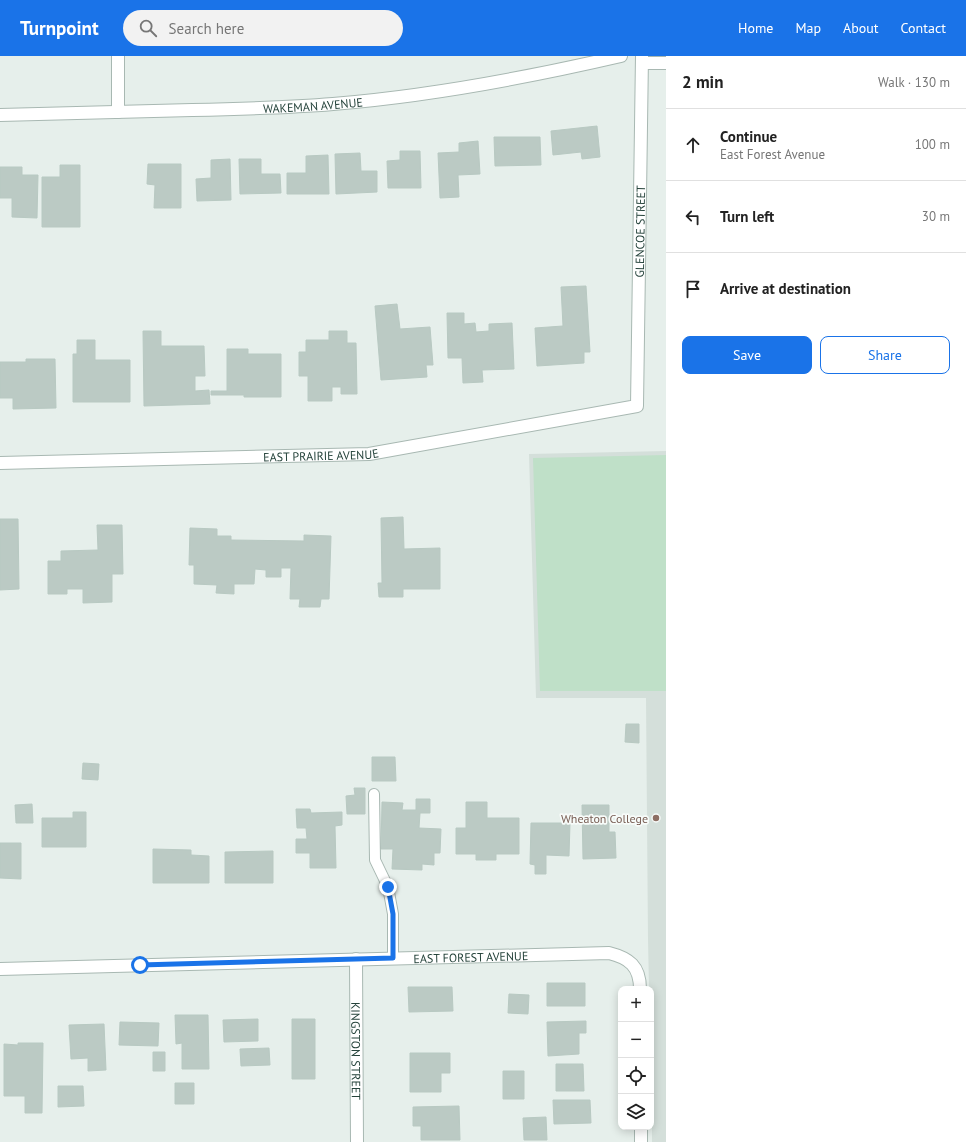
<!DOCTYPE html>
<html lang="en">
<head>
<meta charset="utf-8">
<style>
	body { margin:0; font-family:"PT Sans",sans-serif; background:#f2f2f2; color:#222 }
	.controls { position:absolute; right:12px; bottom:12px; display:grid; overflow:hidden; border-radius:8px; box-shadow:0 2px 10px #0003 }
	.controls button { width:36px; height:36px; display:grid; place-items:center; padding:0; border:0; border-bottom:1px solid #e0e0e0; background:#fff; color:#222; font:20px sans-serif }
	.stop { position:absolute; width:12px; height:12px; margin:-9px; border:3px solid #1a73e8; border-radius:50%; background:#fff }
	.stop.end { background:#1a73e8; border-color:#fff; box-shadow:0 1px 4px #0008 }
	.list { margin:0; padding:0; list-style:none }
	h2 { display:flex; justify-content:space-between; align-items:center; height:52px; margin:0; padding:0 16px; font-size:17px }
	h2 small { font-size:13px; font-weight:400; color:#767676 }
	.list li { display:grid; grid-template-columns:26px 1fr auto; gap:12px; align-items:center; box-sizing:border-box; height:72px; padding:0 16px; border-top:1px solid #e0e0e0 }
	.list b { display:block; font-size:15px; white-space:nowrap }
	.list p { margin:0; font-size:13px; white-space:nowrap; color:#767676 }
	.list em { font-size:13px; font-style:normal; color:#767676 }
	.actions { display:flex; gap:8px; padding:12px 16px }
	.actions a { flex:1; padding:9px 0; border:1px solid #1a73e8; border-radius:8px; text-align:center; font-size:14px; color:#1a73e8 }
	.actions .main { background:#1a73e8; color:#fff }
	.icon { flex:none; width:22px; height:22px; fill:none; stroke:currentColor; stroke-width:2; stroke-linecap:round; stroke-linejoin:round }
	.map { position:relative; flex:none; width:666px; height:1086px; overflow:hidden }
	header { display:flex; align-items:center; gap:24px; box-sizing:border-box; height:56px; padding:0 20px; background:#1a73e8; color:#fff }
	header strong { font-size:19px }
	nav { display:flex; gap:22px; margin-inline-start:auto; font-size:14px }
	.search { width:280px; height:36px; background:#f2f2f2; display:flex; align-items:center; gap:10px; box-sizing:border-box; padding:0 14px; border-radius:22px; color:#767676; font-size:15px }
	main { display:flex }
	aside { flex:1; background:#fff }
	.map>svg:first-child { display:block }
	.built { fill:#d4dfda }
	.green { fill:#bfe0c8 }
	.building { fill:#bbcac4; stroke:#b8c9c2 }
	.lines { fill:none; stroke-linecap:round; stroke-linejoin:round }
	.service-casing { stroke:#a8b8b2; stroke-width:12 }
	.minor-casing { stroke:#a8b8b2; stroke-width:14 }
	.service { stroke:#fff; stroke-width:10 }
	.minor { stroke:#fff; stroke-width:12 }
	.route { stroke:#1a73e8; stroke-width:5 }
	.education-dot { fill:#8d6e63; stroke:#f7fbf9; stroke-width:1.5 }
	.labels { text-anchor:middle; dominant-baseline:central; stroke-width:3.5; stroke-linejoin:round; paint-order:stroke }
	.street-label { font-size:12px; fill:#24423a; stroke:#f7fbf9 }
	.education-label { font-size:12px; fill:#785e54; stroke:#f7fbf9; text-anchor:end }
</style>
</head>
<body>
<header>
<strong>Turnpoint</strong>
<div class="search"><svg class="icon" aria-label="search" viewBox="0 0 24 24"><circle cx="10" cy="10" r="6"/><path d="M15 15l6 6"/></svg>Search here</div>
<nav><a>Home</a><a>Map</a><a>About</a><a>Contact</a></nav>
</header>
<main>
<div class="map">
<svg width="666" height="1086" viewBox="0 0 666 1086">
	<rect width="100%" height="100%" fill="#e6efeb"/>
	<path class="built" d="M 666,395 L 666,1086 L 652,1086 L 651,933 L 649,933 L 648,883 L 646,642 L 536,642 L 529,398 Z"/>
	<path class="green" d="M 666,399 L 666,635 L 540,635 L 533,402 Z"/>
	<path class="building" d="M 597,70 L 600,101 L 582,103 L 581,96 L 553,99 L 551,75 Z
		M 494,81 L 540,81 L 541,109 L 495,110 Z
		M 478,85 L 480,118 L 458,119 L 459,141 L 440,142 L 438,97 L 459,96 L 459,87 Z
		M 400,95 L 420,95 L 421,132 L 388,132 L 387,105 L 400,104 Z
		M 360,97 L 361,115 L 377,115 L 377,136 L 336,138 L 335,98 Z
		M 328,99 L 329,138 L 287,138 L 287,117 L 306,117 L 306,100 Z
		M 230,103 L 231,144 L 197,145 L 196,123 L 211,122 L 211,104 Z
		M 239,103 L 261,103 L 261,118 L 280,118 L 281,137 L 240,138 Z
		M 148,108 L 181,108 L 181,152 L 154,152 L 155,129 L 147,128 Z
		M 60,109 L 80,109 L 80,171 L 42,171 L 42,121 L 60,121 Z
		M 0,111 L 22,111 L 22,119 L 38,119 L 37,162 L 12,161 L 12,142 L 0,142 Z
		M 586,230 L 590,296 L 584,296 L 584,307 L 537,310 L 535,272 L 563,270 L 561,231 Z
		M 397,248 L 400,273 L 430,271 L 433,309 L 426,309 L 427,321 L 381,324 L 375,250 Z
		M 447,257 L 464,257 L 464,268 L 475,267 L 476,276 L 489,275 L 489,268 L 512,267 L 514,313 L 482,314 L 483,326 L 463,327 L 462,302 L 448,302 Z
		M 143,275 L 161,275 L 161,290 L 204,290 L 205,320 L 195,320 L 195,335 L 209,334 L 210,348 L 144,350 Z
		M 329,275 L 347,275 L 347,287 L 356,287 L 357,338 L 341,338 L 341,331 L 332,331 L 332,345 L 308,345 L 308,320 L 299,320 L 299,296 L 306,296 L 306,284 L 329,284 Z
		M 77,284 L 95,284 L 95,304 L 130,304 L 130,346 L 73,346 L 73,298 L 77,298 Z
		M 227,293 L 248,293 L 248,298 L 281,298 L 281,341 L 244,341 L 244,339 L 211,339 L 211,335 L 227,335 Z
		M 26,303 L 55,303 L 56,352 L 13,353 L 13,342 L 0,342 L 0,306 L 26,306 Z
		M 403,461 L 404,493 L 440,492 L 440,533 L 403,533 L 403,541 L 379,541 L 378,527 L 382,527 L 381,462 Z
		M 0,463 L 18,463 L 19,533 L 0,534 Z
		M 97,469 L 122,469 L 123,518 L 112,518 L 112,546 L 83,547 L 83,533 L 67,533 L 67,538 L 48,538 L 48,505 L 61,505 L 61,495 L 98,494 Z
		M 190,472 L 217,473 L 217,480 L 231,480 L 231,484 L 304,485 L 304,479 L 331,480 L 329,543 L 321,543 L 320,551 L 299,551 L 300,543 L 290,543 L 291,512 L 281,512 L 281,521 L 266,521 L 266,514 L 255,513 L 254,528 L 234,528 L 234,538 L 216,537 L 217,529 L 194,528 L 194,509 L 189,509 Z
		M 626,668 L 639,668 L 639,687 L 625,686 Z
		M 372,701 L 395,701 L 396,725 L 372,725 Z
		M 83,707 L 99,708 L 98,724 L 82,723 Z
		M 354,732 L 365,732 L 365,758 L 347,758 L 346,740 L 355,739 Z
		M 416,743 L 430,743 L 430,757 L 420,757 L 419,772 L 441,773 L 440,797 L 434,797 L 434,809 L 422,808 L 422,814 L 392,813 L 393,793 L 381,793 L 382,746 L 403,747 L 402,754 L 416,754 Z
		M 466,746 L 487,746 L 487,762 L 519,762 L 519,798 L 496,798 L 496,804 L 476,804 L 476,798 L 456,798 L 456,772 L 466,772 Z
		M 32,748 L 33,767 L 16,767 L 15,749 Z
		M 582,749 L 609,749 L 609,776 L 615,776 L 616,802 L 583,803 Z
		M 296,753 L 310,753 L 311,757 L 342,756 L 342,769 L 335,770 L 336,812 L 310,812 L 310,797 L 296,797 L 296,783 L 307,783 L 306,772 L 297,772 Z
		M 73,756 L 86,756 L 86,791 L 42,791 L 42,762 L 73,762 Z
		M 531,767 L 570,767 L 569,800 L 546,799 L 546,818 L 535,818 L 535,809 L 530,808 Z
		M 0,787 L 21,787 L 21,823 L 0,822 Z
		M 153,793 L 191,794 L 191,799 L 209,800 L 209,827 L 153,827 Z
		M 273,795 L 273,827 L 225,827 L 225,796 Z
		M 547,927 L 585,927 L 585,950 L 547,950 Z
		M 408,931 L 452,931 L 453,955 L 409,956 Z
		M 509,938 L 529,939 L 528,958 L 508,957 Z
		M 175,959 L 208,959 L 209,1013 L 182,1013 L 182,987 L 176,988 Z
		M 258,963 L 258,985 L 224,986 L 223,964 Z
		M 292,963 L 315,963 L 315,1023 L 292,1023 Z
		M 586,965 L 586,977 L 579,977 L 579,998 L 548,1000 L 547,966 Z
		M 120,966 L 159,967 L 158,990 L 119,989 Z
		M 104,968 L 106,1014 L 88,1015 L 88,1002 L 71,1003 L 69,969 Z
		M 18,987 L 43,987 L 42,1057 L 25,1057 L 25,1040 L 4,1040 L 4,988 L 18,989 Z
		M 269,992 L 270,1009 L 241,1010 L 240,993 Z
		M 153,996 L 165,996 L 165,1015 L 153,1015 Z
		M 410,997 L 450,997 L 450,1017 L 441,1017 L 441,1036 L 410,1036 Z
		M 556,1008 L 583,1008 L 584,1035 L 556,1035 Z
		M 503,1015 L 524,1015 L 524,1043 L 503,1043 Z
		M 175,1027 L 194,1027 L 194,1048 L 175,1048 Z
		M 58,1030 L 83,1030 L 84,1050 L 58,1051 Z
		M 553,1044 L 590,1044 L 591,1067 L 554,1068 Z
		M 459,1050 L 460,1084 L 421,1084 L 421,1070 L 413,1070 L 413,1051 Z
		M 546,1061 L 547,1084 L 524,1084 L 523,1062 Z"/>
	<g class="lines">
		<defs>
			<path id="service" d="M 374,738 L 375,804 L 388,831 L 393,858 L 393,902"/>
			<g id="minor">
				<path d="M 642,0 L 642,7 L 666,7"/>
				<path d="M 118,56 L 118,0"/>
				<path id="s1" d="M 0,59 C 64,57 128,56 192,54 C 239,53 286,52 333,48 C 431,40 526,22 621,0"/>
				<path id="s2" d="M 0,407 L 369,398 L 637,350 L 642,0"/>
				<path id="s3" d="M 356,903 L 357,1086"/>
				<path id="s4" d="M 0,913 L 609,897 C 629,902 640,910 640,933"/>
				<path d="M 641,1071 L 641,1086"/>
			</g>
		</defs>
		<use href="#service" class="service-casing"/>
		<use href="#minor" class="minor-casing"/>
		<use href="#service" class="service"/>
		<use href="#minor" class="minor"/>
	</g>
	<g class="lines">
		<path class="route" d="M 140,909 L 393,902 L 393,858 L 388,831"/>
	</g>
	<circle class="education-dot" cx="656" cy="762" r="4"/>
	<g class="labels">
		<g class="street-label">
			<text stroke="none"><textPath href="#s1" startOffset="313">WAKEMAN AVENUE</textPath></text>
			<text stroke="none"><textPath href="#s2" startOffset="816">GLENCOE STREET</textPath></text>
			<text stroke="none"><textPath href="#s2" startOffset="321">EAST PRAIRIE AVENUE</textPath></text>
			<text stroke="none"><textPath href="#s4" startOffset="471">EAST FOREST AVENUE</textPath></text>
			<text stroke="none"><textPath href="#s3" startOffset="92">KINGSTON STREET</textPath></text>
		</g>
		<g class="education-label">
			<text x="648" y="762">Wheaton College</text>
		</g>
	</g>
</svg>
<div class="controls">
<button>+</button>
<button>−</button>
<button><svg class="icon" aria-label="locate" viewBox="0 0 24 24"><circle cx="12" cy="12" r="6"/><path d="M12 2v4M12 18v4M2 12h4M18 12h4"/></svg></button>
<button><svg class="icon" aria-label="layers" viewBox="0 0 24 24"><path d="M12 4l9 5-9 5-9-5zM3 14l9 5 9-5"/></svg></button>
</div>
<div class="stop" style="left:140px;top:909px"></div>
<div class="stop end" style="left:388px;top:831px"></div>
</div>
<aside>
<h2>2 min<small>Walk · 130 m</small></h2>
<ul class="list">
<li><svg class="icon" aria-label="ahead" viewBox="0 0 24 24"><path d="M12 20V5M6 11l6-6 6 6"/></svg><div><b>Continue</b><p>East Forest Avenue</p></div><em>100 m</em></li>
<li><svg class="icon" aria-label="left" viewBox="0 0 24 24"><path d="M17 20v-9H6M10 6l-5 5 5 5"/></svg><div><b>Turn left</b></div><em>30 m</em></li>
<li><svg class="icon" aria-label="arrive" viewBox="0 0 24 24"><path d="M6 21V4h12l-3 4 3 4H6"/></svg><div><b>Arrive at destination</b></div></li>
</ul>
<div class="actions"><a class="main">Save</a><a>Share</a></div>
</aside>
</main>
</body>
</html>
